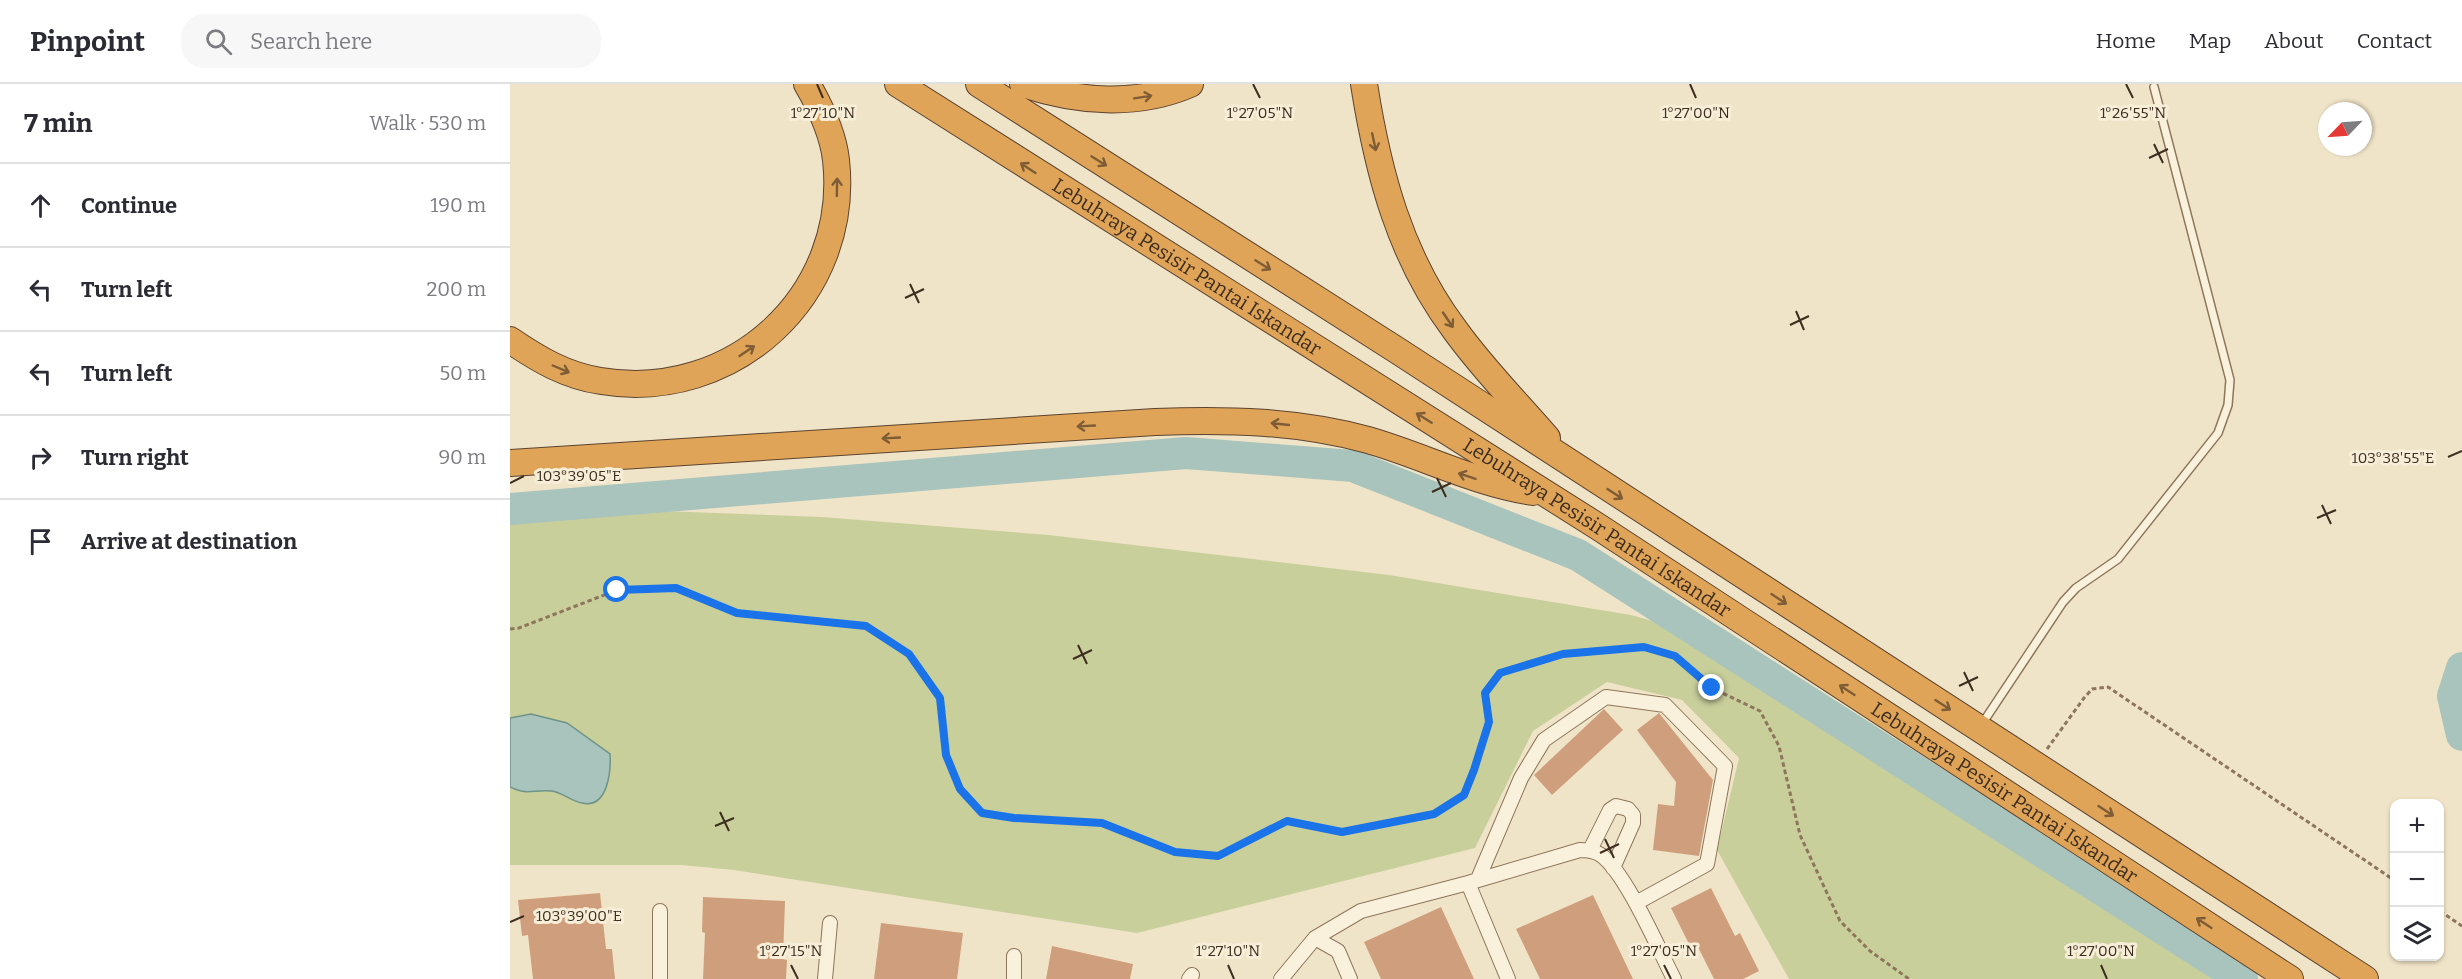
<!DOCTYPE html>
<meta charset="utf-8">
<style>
:root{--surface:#fff;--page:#f7f7f7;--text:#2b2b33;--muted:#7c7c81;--line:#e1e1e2}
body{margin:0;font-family:Bitter,serif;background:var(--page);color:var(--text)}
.controls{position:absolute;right:18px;bottom:18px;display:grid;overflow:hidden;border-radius:12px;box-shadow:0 2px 4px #0004}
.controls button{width:54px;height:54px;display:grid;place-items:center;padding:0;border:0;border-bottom:2px solid var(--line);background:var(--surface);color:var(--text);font:30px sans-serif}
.compass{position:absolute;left:1808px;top:18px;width:54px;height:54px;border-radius:50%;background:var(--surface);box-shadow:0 2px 4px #0004;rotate:245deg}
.stop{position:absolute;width:18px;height:18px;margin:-14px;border:4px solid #1a73e8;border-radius:50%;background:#fff}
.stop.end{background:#1a73e8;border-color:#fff;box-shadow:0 2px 6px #0008}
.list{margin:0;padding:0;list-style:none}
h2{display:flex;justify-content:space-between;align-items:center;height:78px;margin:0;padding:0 24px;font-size:26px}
h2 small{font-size:20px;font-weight:400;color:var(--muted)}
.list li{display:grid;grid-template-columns:39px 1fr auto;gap:18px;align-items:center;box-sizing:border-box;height:84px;padding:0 24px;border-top:2px solid var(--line)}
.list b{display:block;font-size:22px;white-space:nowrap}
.list em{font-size:20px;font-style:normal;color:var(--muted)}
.icon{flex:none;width:33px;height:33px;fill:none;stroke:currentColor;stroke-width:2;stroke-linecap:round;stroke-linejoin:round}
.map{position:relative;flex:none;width:1952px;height:895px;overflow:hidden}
header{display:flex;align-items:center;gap:36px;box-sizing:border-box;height:84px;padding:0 30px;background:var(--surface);border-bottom:2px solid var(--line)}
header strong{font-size:28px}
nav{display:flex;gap:33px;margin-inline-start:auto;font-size:21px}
.search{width:420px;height:54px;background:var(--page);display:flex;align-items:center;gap:15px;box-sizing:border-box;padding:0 21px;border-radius:24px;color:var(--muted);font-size:22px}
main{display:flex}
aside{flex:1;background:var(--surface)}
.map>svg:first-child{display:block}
.green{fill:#c9cf9b}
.water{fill:#a9c4bc;stroke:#6f938a;stroke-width:1.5}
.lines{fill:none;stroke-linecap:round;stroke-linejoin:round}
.river{stroke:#a9c4bc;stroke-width:32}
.building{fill:#cf9f7d}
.lane-casing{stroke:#8d765c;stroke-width:10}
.street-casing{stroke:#8d765c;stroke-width:16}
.highway-casing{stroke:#5b4430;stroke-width:28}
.path{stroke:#8d765c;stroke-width:3;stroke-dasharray:4.5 3;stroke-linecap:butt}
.lane{stroke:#faf1dc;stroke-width:7}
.street{stroke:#faf1dc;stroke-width:14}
.highway{stroke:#e0a458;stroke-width:26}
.oneway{stroke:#7e5d36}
.route{stroke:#1a73e8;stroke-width:8}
.ticks{fill:none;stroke:#3d2e20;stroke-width:2}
.labels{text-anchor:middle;stroke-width:6;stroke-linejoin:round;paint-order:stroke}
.street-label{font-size:20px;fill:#3d2e20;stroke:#f7eed8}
.ticks-label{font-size:15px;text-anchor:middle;fill:#3d2e20;stroke:#f7eed8;stroke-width:6;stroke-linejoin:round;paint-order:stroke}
</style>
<header>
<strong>Pinpoint</strong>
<div class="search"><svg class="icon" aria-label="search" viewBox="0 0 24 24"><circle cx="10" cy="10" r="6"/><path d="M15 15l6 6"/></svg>Search here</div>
<nav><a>Home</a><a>Map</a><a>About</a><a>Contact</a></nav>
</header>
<main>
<aside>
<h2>7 min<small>Walk · 530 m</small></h2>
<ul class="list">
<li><svg class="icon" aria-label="ahead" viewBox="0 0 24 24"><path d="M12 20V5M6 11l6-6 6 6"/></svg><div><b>Continue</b></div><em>190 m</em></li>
<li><svg class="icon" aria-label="left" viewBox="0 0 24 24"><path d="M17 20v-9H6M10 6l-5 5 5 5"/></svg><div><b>Turn left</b></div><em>200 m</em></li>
<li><svg class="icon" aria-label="left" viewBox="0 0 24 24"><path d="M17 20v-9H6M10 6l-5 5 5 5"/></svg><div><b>Turn left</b></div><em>50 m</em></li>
<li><svg class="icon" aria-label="right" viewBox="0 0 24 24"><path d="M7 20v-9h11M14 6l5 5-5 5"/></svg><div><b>Turn right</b></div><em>90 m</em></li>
<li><svg class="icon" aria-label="arrive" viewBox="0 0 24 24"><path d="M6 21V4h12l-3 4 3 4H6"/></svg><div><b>Arrive at destination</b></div></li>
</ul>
</aside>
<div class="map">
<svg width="1952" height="895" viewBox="0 0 1952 895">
<rect width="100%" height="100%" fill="#f0e4c8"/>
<path class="green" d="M45,423L312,433L539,451L879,491L1121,531L1167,544L1248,590L1713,895H1279L1207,766L1229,674L1172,616L1097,598L1023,647L965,764L627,849L224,786L171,781H0V427Z"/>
<path class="water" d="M21,630L57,639L100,670C101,687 98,725 72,719C61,717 52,708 41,707C23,705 19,712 0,703V634Z"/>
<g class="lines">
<path class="river" d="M0,425L676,369L843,382L1068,471L1732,895
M1952,584L1943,612L1952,651"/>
</g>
<path class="building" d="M1094,625L1113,646L1042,711L1024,691Z
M1149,629L1203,696L1189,772L1143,766L1148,720L1164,722L1166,698L1127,646Z
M1201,804L1225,852L1230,849L1249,887L1233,895H1204L1186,859L1180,862L1161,824Z
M90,809L96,865H102L105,895H23L18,851L12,852L8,816Z
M1083,811L1123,895H1030L1006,845Z
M193,813L275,817L273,875L277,876L276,895H193L195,849L192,848Z
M931,823L964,895H871L854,858Z
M371,839L453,849L447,895H364Z
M542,862L623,880L620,895H536Z"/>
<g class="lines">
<defs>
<path id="lane" d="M1472,640L1553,518L1566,504L1608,475L1708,349L1718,321L1720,296L1644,3"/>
<path id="street" d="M1080,766L1100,726L1106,722L1118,725L1123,731V739L1103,784
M968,795L1011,694L1034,656L1096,613L1155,621L1215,682L1197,780L1126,819
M958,799L998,895
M805,854L828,867L840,895
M150,895V827
M315,895L320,839
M504,895V872
M679,895L682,891
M771,895L805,854L851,827L958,799L1070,766C1077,766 1085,767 1091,771C1116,789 1149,866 1164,895"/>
<g id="highway">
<path id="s1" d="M388,0L1087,442L1780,895"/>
<path d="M469,0L885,265L1855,895"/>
<path d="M513,0C567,18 627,23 680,0"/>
<path d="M854,0C868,89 890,173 945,246C973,285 1006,318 1037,354"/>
<path d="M0,256C28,275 56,292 91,297C223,319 341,211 326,76C323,49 311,24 297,0"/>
<path d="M0,379L645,338C718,335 788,337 858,356C914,372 964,399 1023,408"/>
</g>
</defs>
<use href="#lane" class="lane-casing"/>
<use href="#street" class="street-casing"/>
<use href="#highway" class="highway-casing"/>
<path class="path" d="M0,545L9,544L107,506L166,504L227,529L355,542L399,570L430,614L436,671L450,705L472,729L504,734L592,739L665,768L708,772L777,737L833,748L924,730L954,711L979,638L975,609L990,589L1053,570L1134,563L1165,572L1202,604L1250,627L1269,662L1290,751L1330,837L1360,867L1399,895
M1537,665L1574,614L1582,605L1598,603L1884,796
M1930,827L1952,842"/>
<use href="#lane" class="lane"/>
<use href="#street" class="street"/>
<use href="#highway" class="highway"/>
</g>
<defs><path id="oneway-shaft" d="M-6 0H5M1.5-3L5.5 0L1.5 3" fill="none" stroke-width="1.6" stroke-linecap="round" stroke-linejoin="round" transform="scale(1.5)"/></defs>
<g class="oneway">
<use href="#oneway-shaft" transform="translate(633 13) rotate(-9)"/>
<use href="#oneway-shaft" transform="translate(864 58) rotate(78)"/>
<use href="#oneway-shaft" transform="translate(589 77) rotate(32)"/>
<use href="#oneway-shaft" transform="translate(518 84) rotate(-147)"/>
<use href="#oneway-shaft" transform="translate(327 103) rotate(-89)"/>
<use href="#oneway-shaft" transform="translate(753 181) rotate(32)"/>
<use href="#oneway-shaft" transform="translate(938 236) rotate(56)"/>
<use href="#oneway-shaft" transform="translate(237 267) rotate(-34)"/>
<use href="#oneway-shaft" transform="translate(51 285) rotate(23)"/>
<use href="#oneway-shaft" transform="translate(914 334) rotate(-148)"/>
<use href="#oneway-shaft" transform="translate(770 340) rotate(-174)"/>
<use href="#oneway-shaft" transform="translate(576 342) rotate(177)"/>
<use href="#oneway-shaft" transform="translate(381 354) rotate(177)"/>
<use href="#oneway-shaft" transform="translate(957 392) rotate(-162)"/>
<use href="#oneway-shaft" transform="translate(1105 410) rotate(33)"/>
<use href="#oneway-shaft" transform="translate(1269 515) rotate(33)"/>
<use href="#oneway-shaft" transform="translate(1337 606) rotate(-147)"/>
<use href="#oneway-shaft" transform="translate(1433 621) rotate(33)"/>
<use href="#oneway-shaft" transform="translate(1596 727) rotate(33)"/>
<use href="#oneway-shaft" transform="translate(1694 839) rotate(-147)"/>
</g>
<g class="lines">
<path class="route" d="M107,506L166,504L227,529L356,542L399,570L430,614L436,671L450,705L472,729L504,734L592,739L665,768L708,772L777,737L832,748L924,730L954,711L964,686L979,638L975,609L990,589L1053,570L1134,563L1165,572L1202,604"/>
</g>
<path class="ticks" d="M307,0L313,14M743,0L750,14M1180,0L1186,14M1616,0L1623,14M1644,60L1653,79M1639,74L1658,65M400,200L409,219M395,214L414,205M1286,227L1294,246M1280,241L1299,232M1938,373L1952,367M927,394L936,413M0,399L14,392M922,408L941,399M1812,421L1821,440M1807,434L1826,426M568,561L577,580M563,575L582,566M1454,588L1463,607M1449,602L1468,593M210,728L219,747M205,742L224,734M1095,755L1104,774M1090,769L1109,760M0,838L14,832M281,881L288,895M718,881L724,895M1154,881L1161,895M1591,881L1597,895"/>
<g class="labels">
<g class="street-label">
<text dy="7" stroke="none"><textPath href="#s1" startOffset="342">Lebuhraya Pesisir Pantai Iskandar</textPath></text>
<text dy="7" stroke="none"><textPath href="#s1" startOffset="828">Lebuhraya Pesisir Pantai Iskandar</textPath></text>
<text dy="7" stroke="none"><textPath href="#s1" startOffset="1314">Lebuhraya Pesisir Pantai Iskandar</textPath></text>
</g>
</g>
<g class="ticks-label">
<text x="313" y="34">1°27'10"N</text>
<text x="750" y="34">1°27'05"N</text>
<text x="1186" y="34">1°27'00"N</text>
<text x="1623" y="34">1°26'55"N</text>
<text x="1883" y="379">103°38'55"E</text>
<text x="69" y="397">103°39'05"E</text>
<text x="69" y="837">103°39'00"E</text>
<text x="281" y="872">1°27'15"N</text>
<text x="718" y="872">1°27'10"N</text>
<text x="1154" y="872">1°27'05"N</text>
<text x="1591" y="872">1°27'00"N</text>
</g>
</svg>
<div class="controls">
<button>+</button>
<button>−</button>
<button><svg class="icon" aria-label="layers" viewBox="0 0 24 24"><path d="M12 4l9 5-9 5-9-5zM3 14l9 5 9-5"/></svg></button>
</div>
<svg class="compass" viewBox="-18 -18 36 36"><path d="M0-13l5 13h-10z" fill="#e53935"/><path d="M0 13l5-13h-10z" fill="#7c7c81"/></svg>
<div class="stop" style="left:107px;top:506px"></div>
<div class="stop end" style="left:1202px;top:604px"></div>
</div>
</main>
